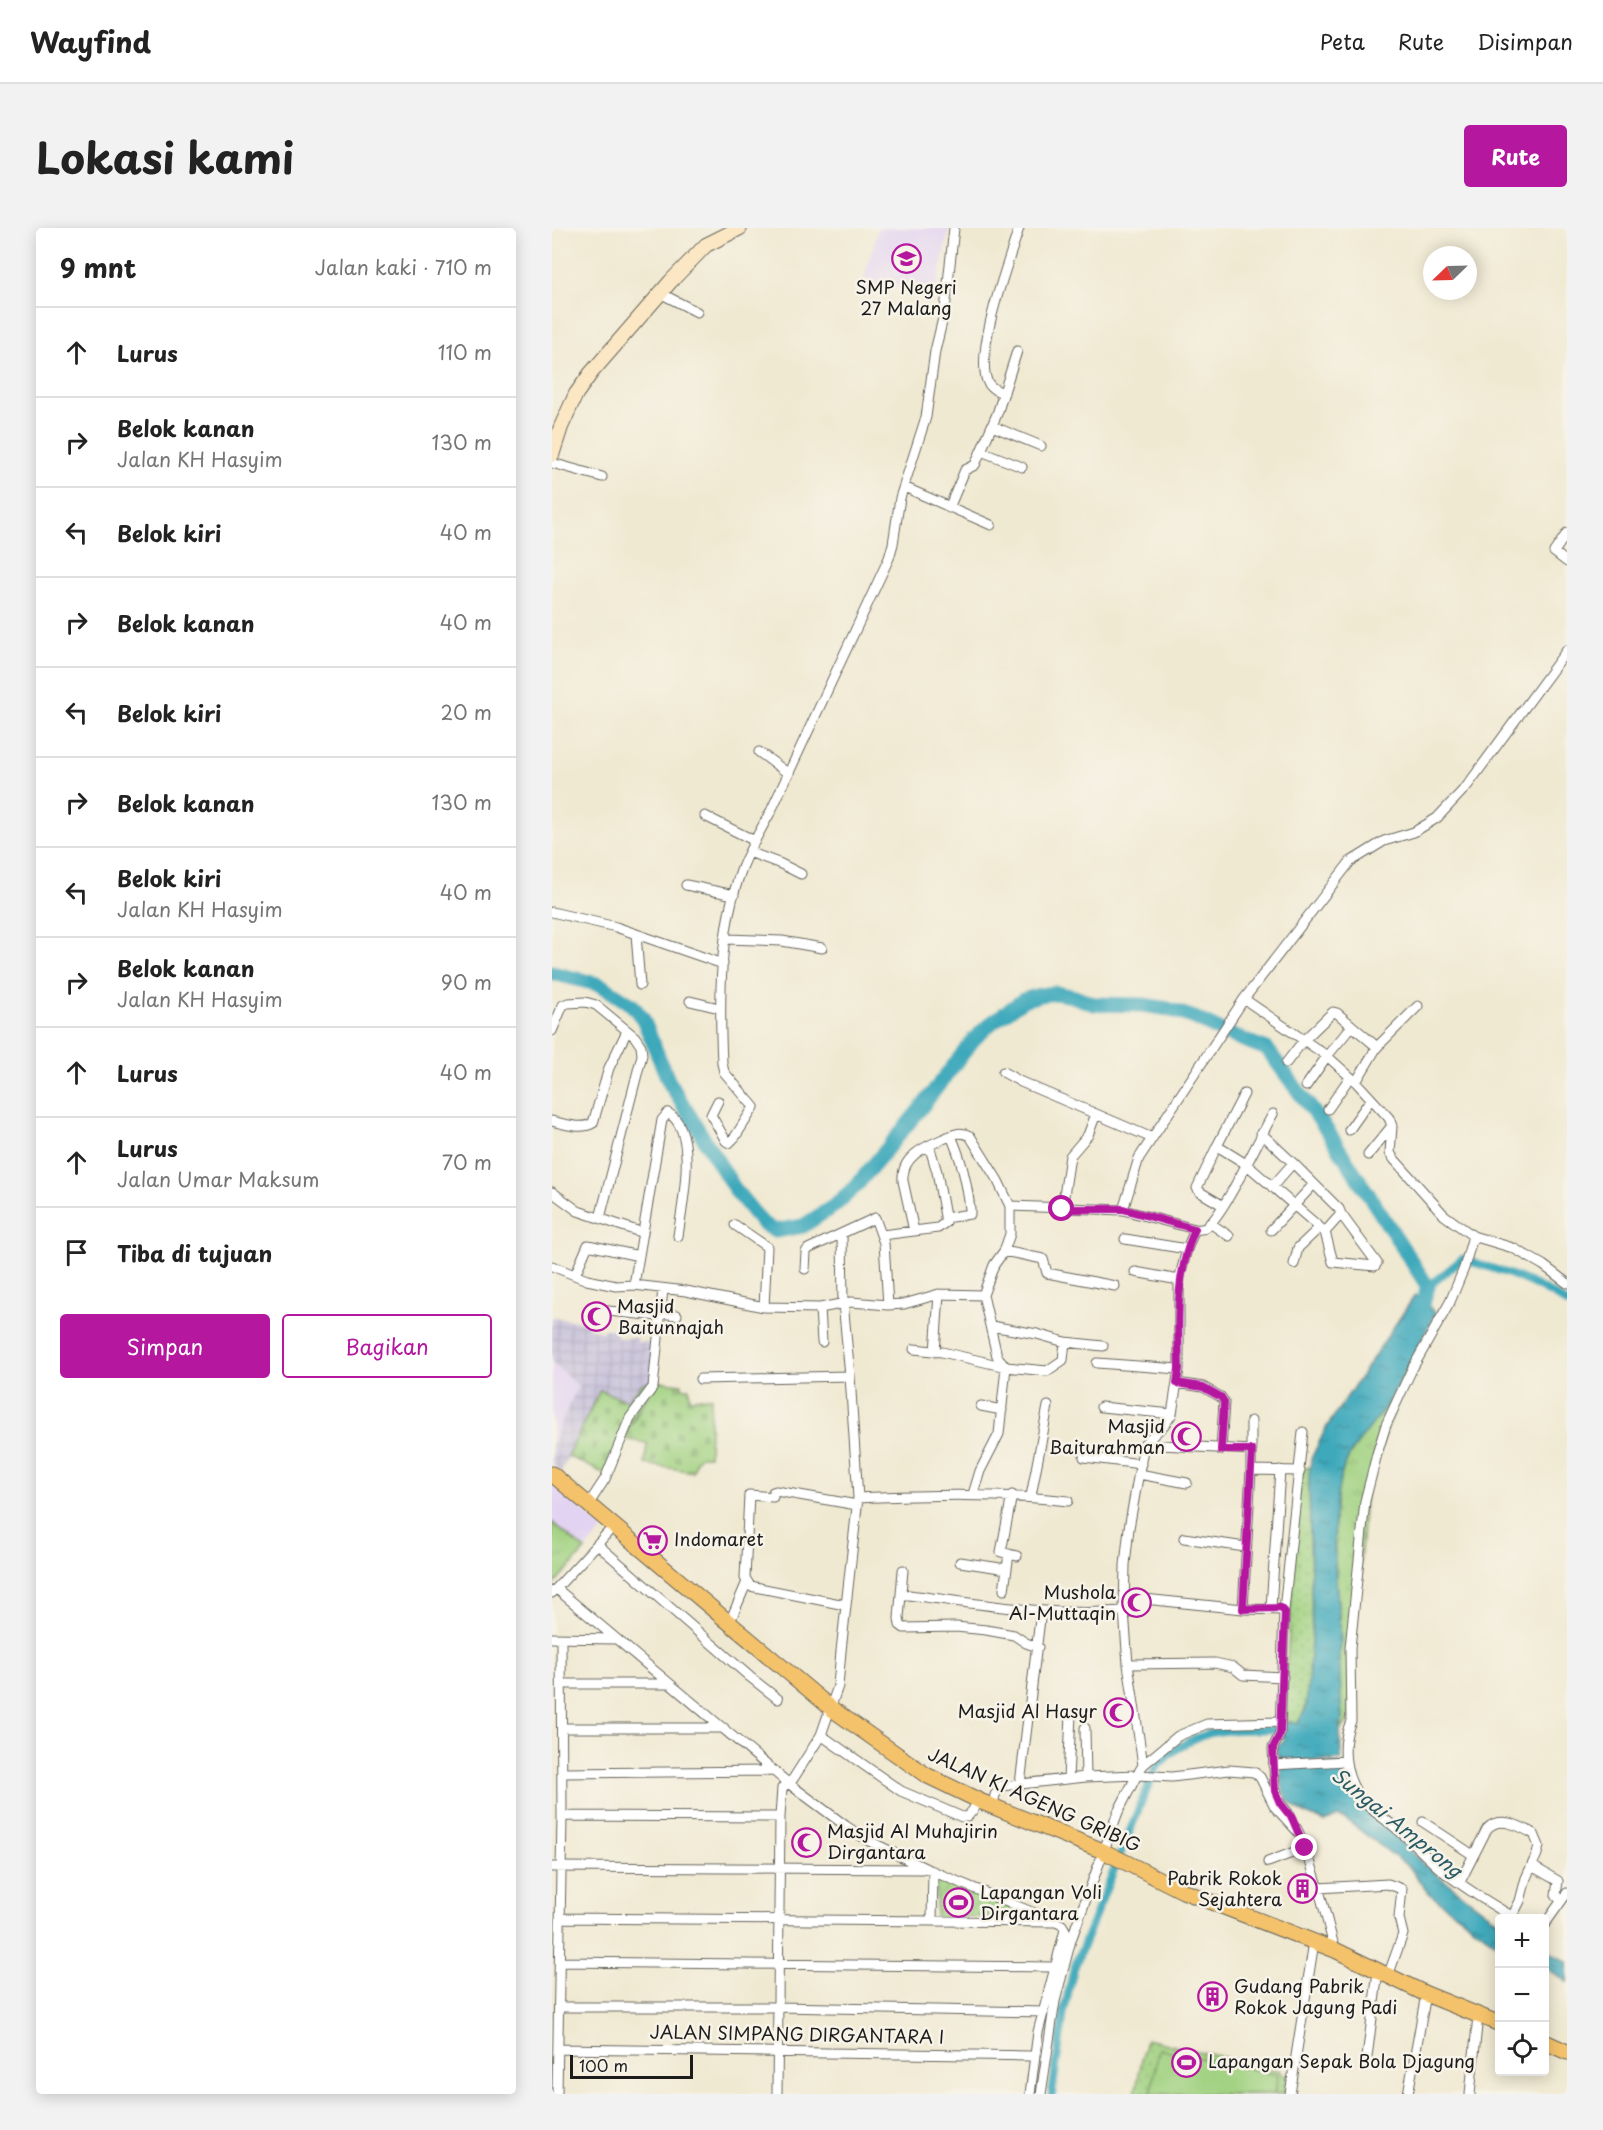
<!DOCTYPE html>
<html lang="id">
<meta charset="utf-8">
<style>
:root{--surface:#fff;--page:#f2f2f2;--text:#222;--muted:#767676;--line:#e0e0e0;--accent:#b5179e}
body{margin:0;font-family:"Playpen Sans",sans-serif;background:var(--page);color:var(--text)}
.controls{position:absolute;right:18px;bottom:18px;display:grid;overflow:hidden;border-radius:6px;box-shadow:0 3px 15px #0003}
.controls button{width:54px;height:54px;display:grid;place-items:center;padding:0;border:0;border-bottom:2px solid var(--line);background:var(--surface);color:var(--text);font:30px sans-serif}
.compass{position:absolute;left:871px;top:18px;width:54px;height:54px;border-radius:50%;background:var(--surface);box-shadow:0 3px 15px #0003;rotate:247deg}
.scale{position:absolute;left:18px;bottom:15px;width:123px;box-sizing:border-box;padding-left:6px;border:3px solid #1c1c1c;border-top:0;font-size:16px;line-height:21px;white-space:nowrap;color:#1c1c1c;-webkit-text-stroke:4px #f7f3e8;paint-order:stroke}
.stop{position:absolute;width:18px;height:18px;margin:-14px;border:4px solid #b5179e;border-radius:50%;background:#fff}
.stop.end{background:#b5179e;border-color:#fff;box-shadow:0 2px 6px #0008}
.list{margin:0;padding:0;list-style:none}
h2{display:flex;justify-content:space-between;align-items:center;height:78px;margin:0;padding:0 24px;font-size:26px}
h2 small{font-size:20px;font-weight:400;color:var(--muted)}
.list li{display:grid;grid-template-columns:39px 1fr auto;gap:18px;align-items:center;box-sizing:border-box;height:90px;padding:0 24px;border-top:2px solid var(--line)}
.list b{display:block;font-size:22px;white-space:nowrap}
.list p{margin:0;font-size:20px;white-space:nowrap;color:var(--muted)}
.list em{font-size:20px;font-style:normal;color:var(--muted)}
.actions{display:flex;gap:12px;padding:18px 24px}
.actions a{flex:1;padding:14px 0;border:2px solid var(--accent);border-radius:6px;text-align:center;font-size:21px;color:var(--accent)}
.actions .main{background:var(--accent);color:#fff}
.icon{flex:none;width:33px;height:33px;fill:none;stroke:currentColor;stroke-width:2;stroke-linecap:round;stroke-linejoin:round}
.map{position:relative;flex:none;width:1015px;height:1866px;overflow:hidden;border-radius:6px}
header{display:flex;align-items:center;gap:36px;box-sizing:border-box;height:84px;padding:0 30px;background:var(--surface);border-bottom:2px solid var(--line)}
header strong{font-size:28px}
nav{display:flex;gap:33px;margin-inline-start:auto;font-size:21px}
.intro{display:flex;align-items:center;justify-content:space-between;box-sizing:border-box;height:144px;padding:0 36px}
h1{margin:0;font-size:42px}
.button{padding:15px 27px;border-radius:6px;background:var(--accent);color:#fff;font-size:21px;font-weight:700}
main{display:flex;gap:36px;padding:0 36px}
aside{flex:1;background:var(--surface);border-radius:6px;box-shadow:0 3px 15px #0003}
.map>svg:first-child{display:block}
.built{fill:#e3d3f2}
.industrial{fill:url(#industrial-grid)}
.grass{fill:url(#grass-tufts);stroke:#5e764e;stroke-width:1.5}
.cemetery{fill:url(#cemetery-stones);stroke:#5e764e;stroke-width:1.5}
.park{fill:url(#park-dots);stroke:#5e764e;stroke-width:1.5}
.garden{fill:url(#garden-furrows);stroke:#5e764e;stroke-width:1.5}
.pitch{fill:#a0d180;stroke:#5e764e;stroke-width:1.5}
.water{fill:url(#water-ripples);stroke:#2c626c;stroke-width:1.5}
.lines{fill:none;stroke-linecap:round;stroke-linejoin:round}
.canal{stroke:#3ca9bb;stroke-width:8}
.river{stroke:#3ca9bb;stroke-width:15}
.street-tunnel{stroke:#c6c0ae;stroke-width:9;stroke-dasharray:9 4.5;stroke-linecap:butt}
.street-casing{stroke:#66645c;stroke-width:11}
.secondary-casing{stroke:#66645c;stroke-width:16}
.primary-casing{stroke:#66645c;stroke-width:17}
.street{stroke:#fff;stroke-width:9}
.secondary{stroke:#fbe7c3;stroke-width:14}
.primary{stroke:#f4c26a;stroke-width:15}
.route{stroke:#b5179e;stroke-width:8}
.labels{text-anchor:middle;stroke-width:5;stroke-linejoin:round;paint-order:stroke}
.poi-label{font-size:18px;fill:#1c1c1c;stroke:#f7f3e8;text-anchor:start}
.street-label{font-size:18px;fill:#1c1c1c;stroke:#f7f3e8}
.water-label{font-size:20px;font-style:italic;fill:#2a5b64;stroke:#f7f3e8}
</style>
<header>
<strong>Wayfind</strong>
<nav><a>Peta</a><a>Rute</a><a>Disimpan</a></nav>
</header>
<div class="intro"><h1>Lokasi kami</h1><a class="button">Rute</a></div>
<main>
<aside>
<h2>9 mnt<small>Jalan kaki · 710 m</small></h2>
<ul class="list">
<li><svg class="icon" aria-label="ahead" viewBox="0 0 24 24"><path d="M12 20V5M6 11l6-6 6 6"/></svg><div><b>Lurus</b></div><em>110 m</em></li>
<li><svg class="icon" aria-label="right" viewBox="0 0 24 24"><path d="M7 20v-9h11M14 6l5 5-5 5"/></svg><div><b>Belok kanan</b><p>Jalan KH Hasyim</p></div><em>130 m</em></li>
<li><svg class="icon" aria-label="left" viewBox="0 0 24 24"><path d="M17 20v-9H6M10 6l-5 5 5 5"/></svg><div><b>Belok kiri</b></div><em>40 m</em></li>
<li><svg class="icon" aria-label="right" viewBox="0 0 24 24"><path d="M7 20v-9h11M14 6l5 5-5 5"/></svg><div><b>Belok kanan</b></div><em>40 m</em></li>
<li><svg class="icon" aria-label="left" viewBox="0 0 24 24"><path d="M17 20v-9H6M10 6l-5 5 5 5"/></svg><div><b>Belok kiri</b></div><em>20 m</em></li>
<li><svg class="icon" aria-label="right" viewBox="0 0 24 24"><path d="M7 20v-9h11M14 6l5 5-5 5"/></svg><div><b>Belok kanan</b></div><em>130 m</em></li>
<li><svg class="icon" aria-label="left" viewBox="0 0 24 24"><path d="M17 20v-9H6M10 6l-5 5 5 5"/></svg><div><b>Belok kiri</b><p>Jalan KH Hasyim</p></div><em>40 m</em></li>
<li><svg class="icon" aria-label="right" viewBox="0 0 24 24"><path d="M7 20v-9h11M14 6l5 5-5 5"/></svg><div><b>Belok kanan</b><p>Jalan KH Hasyim</p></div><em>90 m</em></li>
<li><svg class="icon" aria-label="ahead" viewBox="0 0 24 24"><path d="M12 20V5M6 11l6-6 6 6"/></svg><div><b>Lurus</b></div><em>40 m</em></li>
<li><svg class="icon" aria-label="ahead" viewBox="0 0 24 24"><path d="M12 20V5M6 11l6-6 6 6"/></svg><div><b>Lurus</b><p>Jalan Umar Maksum</p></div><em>70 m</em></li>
<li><svg class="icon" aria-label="arrive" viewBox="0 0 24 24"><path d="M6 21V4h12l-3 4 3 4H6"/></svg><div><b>Tiba di tujuan</b></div></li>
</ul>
<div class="actions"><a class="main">Simpan</a><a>Bagikan</a></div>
</aside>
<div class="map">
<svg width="1015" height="1866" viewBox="0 0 1015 1866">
<defs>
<pattern id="industrial-grid" width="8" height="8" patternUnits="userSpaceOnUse" patternTransform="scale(1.5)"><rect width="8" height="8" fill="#c6c0da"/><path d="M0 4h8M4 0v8" fill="none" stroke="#aaa4ba"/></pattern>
<pattern id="grass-tufts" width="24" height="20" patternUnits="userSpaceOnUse" patternTransform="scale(1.5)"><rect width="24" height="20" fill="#a0d180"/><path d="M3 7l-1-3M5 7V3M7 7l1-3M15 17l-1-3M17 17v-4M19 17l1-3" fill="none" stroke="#89b36e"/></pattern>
<pattern id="cemetery-stones" width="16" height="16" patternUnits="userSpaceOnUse" patternTransform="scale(1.5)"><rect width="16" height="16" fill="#a0d180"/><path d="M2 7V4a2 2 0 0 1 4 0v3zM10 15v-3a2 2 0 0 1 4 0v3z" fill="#89b36e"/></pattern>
<pattern id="park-dots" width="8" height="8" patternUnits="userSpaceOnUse" patternTransform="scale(1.5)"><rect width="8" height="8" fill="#a0d180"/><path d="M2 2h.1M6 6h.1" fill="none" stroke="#89b36e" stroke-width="1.8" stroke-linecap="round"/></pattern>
<pattern id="garden-furrows" width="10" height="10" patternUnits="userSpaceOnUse" patternTransform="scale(1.5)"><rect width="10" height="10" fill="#a0d180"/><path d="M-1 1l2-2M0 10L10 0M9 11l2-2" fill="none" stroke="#89b36e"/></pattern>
<pattern id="water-ripples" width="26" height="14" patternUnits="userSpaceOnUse" patternTransform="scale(1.5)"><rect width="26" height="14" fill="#3ca9bb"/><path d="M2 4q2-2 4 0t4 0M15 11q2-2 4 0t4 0" fill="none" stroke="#328997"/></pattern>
</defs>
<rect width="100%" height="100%" fill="#f7f3e8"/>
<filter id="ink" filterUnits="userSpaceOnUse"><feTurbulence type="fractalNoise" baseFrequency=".0167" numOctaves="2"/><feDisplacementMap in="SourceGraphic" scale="12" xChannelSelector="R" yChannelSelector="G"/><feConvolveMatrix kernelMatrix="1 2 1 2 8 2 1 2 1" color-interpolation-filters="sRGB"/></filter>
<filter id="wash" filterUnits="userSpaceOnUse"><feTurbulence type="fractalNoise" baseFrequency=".008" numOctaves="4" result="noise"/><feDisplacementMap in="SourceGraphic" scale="24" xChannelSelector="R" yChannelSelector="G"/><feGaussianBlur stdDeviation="1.35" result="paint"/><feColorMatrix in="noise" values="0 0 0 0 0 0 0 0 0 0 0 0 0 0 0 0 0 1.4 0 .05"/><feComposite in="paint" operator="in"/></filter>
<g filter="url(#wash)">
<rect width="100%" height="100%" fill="#f0e9d2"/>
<path class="built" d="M326,0H397L383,69L312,51Z
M0,1134L26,1158L0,1215Z
M0,1255L51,1301L33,1322L0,1294Z"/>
<path class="industrial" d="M0,1089L36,1095V1100L51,1104V1101H65V1110H85V1114L103,1115L100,1153L90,1156L75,1173L48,1162L9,1244L0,1236V1215L26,1158L0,1134Z"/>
<path class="grass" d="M862,1126L864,1127L814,1255L797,1491L791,1500L788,1501L790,1493L787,1426L789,1418C787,1370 775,1289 790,1244C798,1219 819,1200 833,1179C844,1162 852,1144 862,1126Z
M0,1294L33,1322L0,1359Z"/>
<path class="cemetery" d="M100,1153L53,1246L16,1228L48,1162L75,1173L90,1156Z
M104,1153L130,1156V1160H137L138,1171L159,1169L157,1228H149L144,1232L141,1244L93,1236L95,1215L71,1211Z"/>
<path class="park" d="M748,1239L758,1240C753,1283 771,1473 746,1494H731Z
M594,1811L729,1843V1846L735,1848L731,1866H583Z"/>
<path class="garden" d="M387,1650L478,1687L481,1689H384V1651Z"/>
<path class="pitch" d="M399,1669L417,1673L416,1681L397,1678Z
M607,1821L726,1847L722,1866H599Z"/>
<path class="water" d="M863,1067L884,1085C868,1115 852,1147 834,1177C821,1200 797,1219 790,1245C775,1298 786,1364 789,1418L787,1426L790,1493L788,1496L789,1532L736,1534L725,1527V1519L733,1512L731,1508V1494H746L754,1481L760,1400L757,1249L759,1231L774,1200Z
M788,1536L789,1550L795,1563L847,1610L871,1636L947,1694V1717L876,1665L858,1640L793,1591L786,1589L773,1594C754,1586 733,1580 730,1557C729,1549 728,1545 731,1538Z
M993,1722L1015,1734V1754L993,1739Z"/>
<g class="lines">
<path class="canal" d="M876,1059L910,1031C947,1042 984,1053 1015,1076
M500,1866L512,1783L522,1740L603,1541C644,1495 677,1503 733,1501"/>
<path class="river" d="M0,745L49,757L80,777L91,791L117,854L184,963L211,996L223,1003L251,998L282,978L304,958L369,880L422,811L438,796L471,772L488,767L504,765L520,768L542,776L591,777L616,781L643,790L673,805L715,821L775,902L876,1059L865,1091"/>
</g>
</g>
<g filter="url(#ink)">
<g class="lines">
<path class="street-tunnel" d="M578,1369L592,1371"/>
<defs>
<path id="street" d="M108,65L145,84
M452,165C445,163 440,161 436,155C421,126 457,33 467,0
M440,198L489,218
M429,223L470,239
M0,235L50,249
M352,259L439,297
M397,280L413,242L423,237L445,186L465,123
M1015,305L1002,324L1015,334
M1015,422L915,558L885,590L862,604L832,613L798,634L692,771L775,828L804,854L837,890L840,898L838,925L842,931L892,987L921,1008L961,1020L991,1037L1015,1055
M207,524L237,546
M153,588L203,613
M197,624L229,636L249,646
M134,657L182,667
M0,684L64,699L171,736
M84,706L88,757
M174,711L230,713L270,720
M138,773L167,780
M0,803L11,777L16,775L33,774L44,777L83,809L89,818L90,827L48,990
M734,835L751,813L781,784L785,785L825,819
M451,844L469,854L544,886L536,907L518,928L510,981
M804,854L825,819L866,778
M754,858L775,828L800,798
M166,873L159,887L174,913L177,915L183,909L202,879L172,844L170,835C167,771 167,701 190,640C198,620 209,601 219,583L337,330L341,316L348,270L374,189L383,123L393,82L402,0
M776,881L798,849
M544,886L600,910
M0,893C12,896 30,902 41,895L57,840L75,803
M797,902L819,871
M709,905L741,935L720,959
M665,918L694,936L773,1004L781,1034L823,1038L825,1035L789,986
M816,927L839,899
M741,935L787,981L789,986L773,1004
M0,964L26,983L91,1005
M670,977L648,964L645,960L665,918L692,866
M458,978L571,982L643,1001C647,1001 649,1002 653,1000C670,991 708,908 721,886
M571,982L587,930L692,771
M393,990L418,986V981C415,955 410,932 399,908
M658,995L677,1008
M183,997L215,1019L212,1079
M719,1002L762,956
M362,1003L351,953C349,929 372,919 391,911C401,907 407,902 418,908L446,953L458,978V1006L452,1023L442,1037L431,1067
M330,1007L386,1000L394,994L385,944L377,917
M921,1008L912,1040L898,1074L860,1141L834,1197L825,1226L813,1273L798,1420L799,1493C789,1516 792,1547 807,1568C817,1582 833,1590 845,1601C860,1613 872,1627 886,1639C909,1658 937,1675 963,1690
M573,1011L635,1021
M452,1023L491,1031L495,1045L563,1058
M742,1036L746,1020L767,1000
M0,1038L35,1052L64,1058L82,1057L134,1063L212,1079L268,1080L299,1074L336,1077L352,1076L387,1066L431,1067L445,1128L454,1139L447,1206L428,1243L421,1266
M253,1041L254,1024L256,1021L323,990L332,1015L336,1077
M583,1044L627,1052
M23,1047L36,1017L87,1028
M82,1057L110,892L116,885C147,902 130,978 126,1008
M268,1080L270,1114
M46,1082L107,1088
M108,1085L125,1087
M439,1098L485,1106L513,1114L551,1118
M362,1121L390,1124L454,1139L495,1143L511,1132L513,1114
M383,1124L387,1066
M545,1135L627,1141
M148,1151L298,1148
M625,1155L651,1159L669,1169L672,1174L669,1222
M429,1178L450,1182
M549,1179L620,1186
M592,1216L700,1222
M532,1229L589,1236
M699,1242L748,1243
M587,1246L635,1255
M460,1267L449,1324L465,1328
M479,1268L496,1178
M306,1270C377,1267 446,1265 516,1273
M36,1277L53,1251L78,1190L101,1159L111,1061
M632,1310L693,1319
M46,1317L198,1449L226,1471
M408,1334L455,1341
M351,1342L347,1390L348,1397L352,1400L404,1399L434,1402L462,1407L474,1415L486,1419
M5,1361L236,1555L294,1598L315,1612L375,1641L499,1692
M452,1362L457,1326
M0,1365L61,1299
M349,1366C423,1375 497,1389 572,1383
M592,1371L691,1381L732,1382L728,1506L721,1520L723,1559L728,1575L737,1586
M293,1377L198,1358L193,1350L197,1267L221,1269V1264L224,1263L305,1277
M719,1380L728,1242
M691,1381L699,1242V1193
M732,1382L751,1204
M177,1396L194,1356
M0,1410L64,1411
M576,1436L663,1435L681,1439L691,1447L731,1449
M10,1456H117
M10,1500H172
M533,1500L534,1549
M269,1507L349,1563L410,1589H415L421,1582L426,1572
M591,1537L626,1508L655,1496L728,1494
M721,1537L794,1533
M10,1545L223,1543
M516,1551L519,1487
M468,1556L489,1383
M441,1578L443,1567L449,1558L534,1549L585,1547L591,1537L576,1436L572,1383L573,1337L577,1300L592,1216L612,1197L620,1186L627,1141V1052L635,1021L643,1001
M10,1588L228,1589
M871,1594L921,1627
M745,1601C763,1639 772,1682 783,1722
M716,1634L753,1620
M980,1638L1006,1653L1004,1667L1009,1673
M0,1639L370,1641
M908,1654L935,1601C947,1587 968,1598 982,1606L987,1618L985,1626L974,1650L968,1673L960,1689
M766,1660L836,1656L850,1661L847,1690L851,1706L836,1748
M8,1690L504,1694L510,1697L513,1702L486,1804L478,1866
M380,1693L381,1643
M993,1696L1015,1665
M8,1734L502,1739
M8,1779H226L492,1784
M7,1821L482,1828
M814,1837L826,1743
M5,1866L10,1588L9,1411
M225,1866L228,1589L230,1560L241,1551L269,1507L286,1458L289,1423L306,1270L298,1148L291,1074L290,1007
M489,1866L503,1773L519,1712L566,1584L585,1547L620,1549L677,1542L702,1544L708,1549L723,1579L747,1605
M738,1866L762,1714
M856,1866L874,1766
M918,1866L926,1788"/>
<path id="secondary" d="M0,227L9,199L24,166L39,145L119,53L154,17L188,0"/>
<path id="primary" d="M0,1246L280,1481L374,1547L430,1574L551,1623L631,1663L783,1722L874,1766L948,1796
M993,1814L1015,1824"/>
</defs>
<use href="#street" class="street-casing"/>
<use href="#secondary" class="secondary-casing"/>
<use href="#primary" class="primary-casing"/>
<use href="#street" class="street"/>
<use href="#secondary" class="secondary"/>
<use href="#primary" class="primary"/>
</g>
</g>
<g class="lines" filter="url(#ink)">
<path class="route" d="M510,981H571L643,1001C623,1048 626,1091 627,1141L625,1155L651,1159L669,1169L672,1174L669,1222H700L691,1381L729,1380L733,1384L728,1506L721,1520L723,1563L728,1575L740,1590L753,1620"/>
</g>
<defs>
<symbol id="school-ring" viewBox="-11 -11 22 22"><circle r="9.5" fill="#f7f3e8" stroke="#b5179e" stroke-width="1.5"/><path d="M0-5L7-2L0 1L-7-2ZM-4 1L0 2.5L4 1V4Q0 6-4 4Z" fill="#b5179e"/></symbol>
<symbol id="mosque-ring" viewBox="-11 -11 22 22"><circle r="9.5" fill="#f7f3e8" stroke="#b5179e" stroke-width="1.5"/><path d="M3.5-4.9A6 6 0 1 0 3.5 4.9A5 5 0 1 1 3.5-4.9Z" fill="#b5179e"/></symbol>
<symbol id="supermarket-ring" viewBox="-11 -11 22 22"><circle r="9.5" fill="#f7f3e8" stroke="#b5179e" stroke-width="1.5"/><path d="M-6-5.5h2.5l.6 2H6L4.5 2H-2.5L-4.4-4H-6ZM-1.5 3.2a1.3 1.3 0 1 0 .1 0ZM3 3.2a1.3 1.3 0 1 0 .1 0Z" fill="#b5179e"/></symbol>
<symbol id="building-ring" viewBox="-11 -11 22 22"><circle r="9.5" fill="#f7f3e8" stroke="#b5179e" stroke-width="1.5"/><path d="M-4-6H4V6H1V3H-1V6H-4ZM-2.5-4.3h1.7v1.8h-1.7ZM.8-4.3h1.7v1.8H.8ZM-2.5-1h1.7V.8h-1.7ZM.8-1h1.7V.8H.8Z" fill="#b5179e"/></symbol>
<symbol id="stadium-ring" viewBox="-11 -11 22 22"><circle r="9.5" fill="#f7f3e8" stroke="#b5179e" stroke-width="1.5"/><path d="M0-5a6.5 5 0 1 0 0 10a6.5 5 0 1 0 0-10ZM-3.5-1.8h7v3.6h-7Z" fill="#b5179e"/></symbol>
</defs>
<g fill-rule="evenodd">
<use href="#school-ring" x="338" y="14" width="33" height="33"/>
<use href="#mosque-ring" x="28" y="1072" width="33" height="33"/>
<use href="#mosque-ring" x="618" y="1192" width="33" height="33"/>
<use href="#supermarket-ring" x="84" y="1296" width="33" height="33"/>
<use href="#mosque-ring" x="568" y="1358" width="33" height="33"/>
<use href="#mosque-ring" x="550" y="1468" width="33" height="33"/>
<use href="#mosque-ring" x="238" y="1598" width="33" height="33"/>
<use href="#building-ring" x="734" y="1644" width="33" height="33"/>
<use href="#stadium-ring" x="390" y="1658" width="33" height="33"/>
<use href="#building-ring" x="644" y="1752" width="33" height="33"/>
<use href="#stadium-ring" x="618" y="1818" width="33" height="33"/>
</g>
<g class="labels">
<g class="poi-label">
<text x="354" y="66" text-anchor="middle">SMP Negeri<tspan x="354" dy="21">27 Malang</tspan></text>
<text x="65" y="1085">Masjid<tspan x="65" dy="21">Baitunnajah</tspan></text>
<text x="613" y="1205" text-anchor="end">Masjid<tspan x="613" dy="21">Baiturahman</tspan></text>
<text x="122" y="1318">Indomaret</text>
<text x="564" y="1371" text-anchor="end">Mushola<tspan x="564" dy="21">Al-Muttaqin</tspan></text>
<text x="545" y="1490" text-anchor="end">Masjid Al Hasyr</text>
<text x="275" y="1610">Masjid Al Muhajirin<tspan x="275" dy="21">Dirgantara</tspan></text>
<text x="730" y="1657" text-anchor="end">Pabrik Rokok<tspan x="730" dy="21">Sejahtera</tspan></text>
<text x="428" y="1671">Lapangan Voli<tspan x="428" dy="21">Dirgantara</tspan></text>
<text x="682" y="1765">Gudang Pabrik<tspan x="682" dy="21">Rokok Jagung Padi</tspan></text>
<text x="656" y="1840">Lapangan Sepak Bola Djagung</text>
</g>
<g class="street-label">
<text transform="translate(482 1572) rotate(24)" y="6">JALAN KI AGENG GRIBIG</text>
<text transform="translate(245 1807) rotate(1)" y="6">JALAN SIMPANG DIRGANTARA I</text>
</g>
<g class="water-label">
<text transform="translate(845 1595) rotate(39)" y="7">Sungai Amprong</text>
</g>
</g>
</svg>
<div class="controls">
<button>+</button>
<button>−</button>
<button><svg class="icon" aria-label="locate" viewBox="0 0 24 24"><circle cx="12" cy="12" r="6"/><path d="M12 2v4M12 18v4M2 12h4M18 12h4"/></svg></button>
</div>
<svg class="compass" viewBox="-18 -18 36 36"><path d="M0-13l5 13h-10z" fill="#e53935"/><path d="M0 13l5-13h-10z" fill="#767676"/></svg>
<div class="scale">100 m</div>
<div class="stop" style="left:510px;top:981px"></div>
<div class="stop end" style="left:753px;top:1620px"></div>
</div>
</main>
